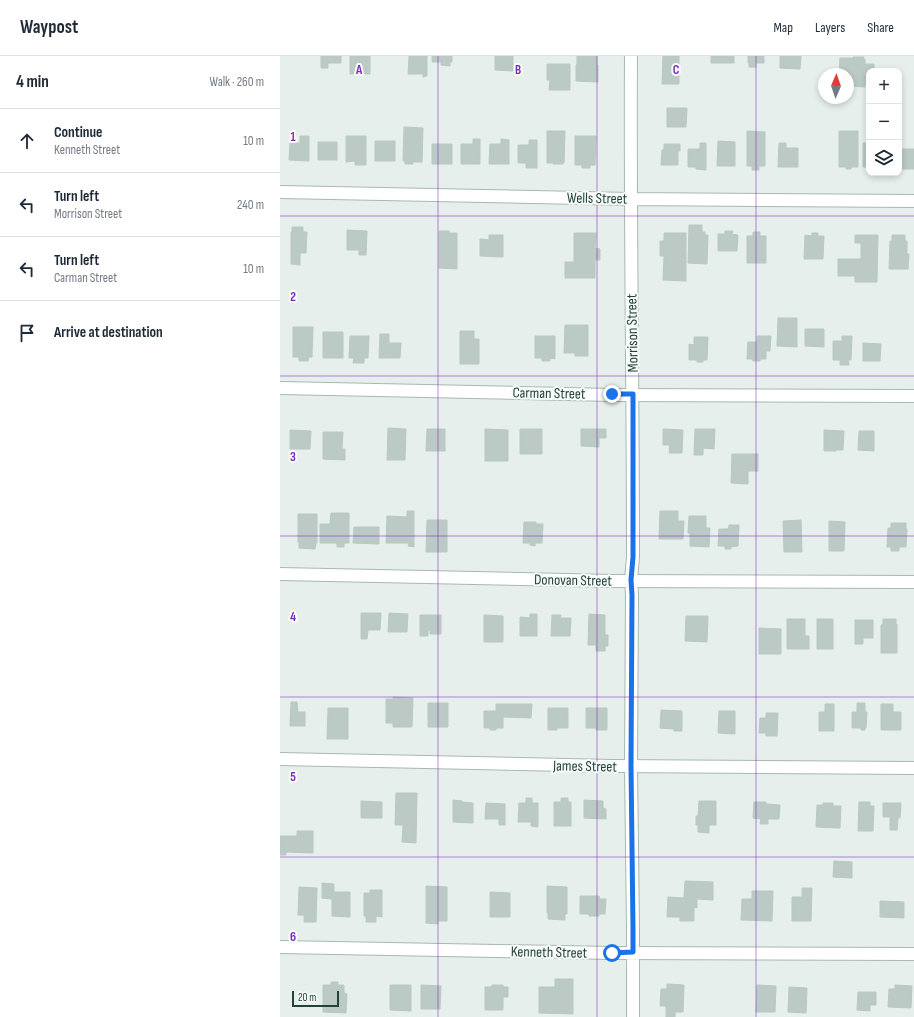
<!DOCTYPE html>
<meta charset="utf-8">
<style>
:root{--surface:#fff;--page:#f6f6f7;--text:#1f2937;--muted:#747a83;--line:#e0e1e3}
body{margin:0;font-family:"Sofia Sans Condensed",sans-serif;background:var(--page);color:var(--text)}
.controls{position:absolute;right:12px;top:12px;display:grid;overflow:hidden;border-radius:8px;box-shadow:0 2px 6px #0003}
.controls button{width:36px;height:36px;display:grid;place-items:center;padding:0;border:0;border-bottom:1px solid var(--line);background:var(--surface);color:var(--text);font:20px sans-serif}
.compass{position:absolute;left:538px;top:12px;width:36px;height:36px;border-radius:50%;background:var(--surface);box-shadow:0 2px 6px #0003;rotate:2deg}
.scale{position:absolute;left:12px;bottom:10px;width:47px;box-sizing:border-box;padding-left:4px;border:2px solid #24423a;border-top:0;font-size:11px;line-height:14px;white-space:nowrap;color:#24423a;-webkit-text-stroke:3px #f7fbf9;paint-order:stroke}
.stop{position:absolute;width:12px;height:12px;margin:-9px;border:3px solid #1a73e8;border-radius:50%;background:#fff}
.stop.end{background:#1a73e8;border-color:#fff;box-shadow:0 1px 4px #0008}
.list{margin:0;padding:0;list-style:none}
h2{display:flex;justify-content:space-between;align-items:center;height:52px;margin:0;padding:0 16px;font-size:17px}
h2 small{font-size:13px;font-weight:400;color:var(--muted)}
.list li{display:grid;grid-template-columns:26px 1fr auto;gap:12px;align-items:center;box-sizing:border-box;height:64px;padding:0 16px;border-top:1px solid var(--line)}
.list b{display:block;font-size:15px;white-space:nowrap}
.list p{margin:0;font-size:13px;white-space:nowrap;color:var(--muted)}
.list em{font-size:13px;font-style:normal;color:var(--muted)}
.icon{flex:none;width:22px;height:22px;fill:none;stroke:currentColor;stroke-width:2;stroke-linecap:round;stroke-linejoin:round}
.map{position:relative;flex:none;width:634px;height:961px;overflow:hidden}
header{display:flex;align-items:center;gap:24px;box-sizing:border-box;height:56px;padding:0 20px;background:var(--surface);border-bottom:1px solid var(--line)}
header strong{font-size:19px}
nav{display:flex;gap:22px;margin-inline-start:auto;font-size:14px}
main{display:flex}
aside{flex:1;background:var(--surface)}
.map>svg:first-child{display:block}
.building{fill:#bbcac4;stroke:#b8c9c2}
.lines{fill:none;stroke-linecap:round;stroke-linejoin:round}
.street-casing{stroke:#a8b8b2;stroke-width:14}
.street{stroke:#fff;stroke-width:12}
.route{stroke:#1a73e8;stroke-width:5}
.grid{fill:none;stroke:#7b2cbf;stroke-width:1;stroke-opacity:0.55}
.labels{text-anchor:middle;stroke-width:4;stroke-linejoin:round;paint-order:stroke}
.street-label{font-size:15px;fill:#24423a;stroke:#f7fbf9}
.grid-label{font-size:13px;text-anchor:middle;font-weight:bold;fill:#7b2cbf;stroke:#f7fbf9;stroke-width:4;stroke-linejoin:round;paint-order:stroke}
</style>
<header>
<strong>Waypost</strong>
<nav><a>Map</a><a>Layers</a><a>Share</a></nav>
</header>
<main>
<aside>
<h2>4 min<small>Walk · 260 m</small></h2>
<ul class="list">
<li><svg class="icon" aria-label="ahead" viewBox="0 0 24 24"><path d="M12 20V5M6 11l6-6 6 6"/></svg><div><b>Continue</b><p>Kenneth Street</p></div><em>10 m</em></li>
<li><svg class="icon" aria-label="left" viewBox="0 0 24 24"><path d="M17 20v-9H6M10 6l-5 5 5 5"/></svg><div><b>Turn left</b><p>Morrison Street</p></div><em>240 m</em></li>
<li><svg class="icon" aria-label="left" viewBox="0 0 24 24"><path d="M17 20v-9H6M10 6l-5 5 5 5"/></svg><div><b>Turn left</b><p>Carman Street</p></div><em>10 m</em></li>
<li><svg class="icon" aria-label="arrive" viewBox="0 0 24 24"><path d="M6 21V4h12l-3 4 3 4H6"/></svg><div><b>Arrive at destination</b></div></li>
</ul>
</aside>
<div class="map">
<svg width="634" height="961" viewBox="0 0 634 961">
<rect width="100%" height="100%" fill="#e6efeb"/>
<path class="building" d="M41,0H61V7H48V12H41Z
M70,0H90V18H70Z
M129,0H147V20L143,21V18H128Z
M152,0H172V6H170V10L161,9V6H152Z
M215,0H233V15L215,14Z
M297,0H317V9H318V26L296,25V9H297Z
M383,0H399V28H382Z
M431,0H454V7H431Z
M468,0H484V7H476V11H469V7H468Z
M500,0H521L520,13L500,12Z
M573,1H584L583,3H585V8H594V15H589V27H585V31L573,30V25H568V18H559L560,2H573Z
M267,8H290V34H269L270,24H267Z
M387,52H407L406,71H387Z
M124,71L143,72L142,106H133V108H125V105H123Z
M267,75H285L284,107H283V108H273V107H267Z
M467,75L485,76V110H479V114H472V110H467Z
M559,75H578V111H571V113H566V111H559Z
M20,80H29V105L9,104L10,87H20Z
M66,80H86V109H75V105L66,106Z
M295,80H316L315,109H310V112H302V109H295Z
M193,83H200V108H181V88H193Z
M221,83L229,84V108H209L210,88H221Z
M249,84H257V112H246V107H238V89H249Z
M95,85H115V105H95Z
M438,85L455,86V110H437Z
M38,86H57V104H38Z
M420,87H426V114L416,113V111H408V93H420Z
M499,87H506V92H518V111H498Z
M583,87H589V111H583Z
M152,88H172V108H152Z
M384,88H400V95H398V109H381L382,94H384Z
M619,93H634V113H619Z
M409,169H422V176H425V179H428L427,208L408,207Z
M12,171H23V176H27L26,197H20V209L11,208V176H12Z
M67,174L87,175L86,199H79V194H67Z
M159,175H169V177H177V213L159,212Z
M445,175H453L452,178L458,179L457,195H438V178H445Z
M473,176H480V180H486V207H467V180H473Z
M294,177H316L315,192L320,193V204H315V222H285V206H294Z
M384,177H406V225L383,224L384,200H380V185H384Z
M532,177H538V180H544L543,203H524L525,179L532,180Z
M209,179H223V201L200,200V183L209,184Z
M575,179H598L597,226H575V220H558V203H581V187H575Z
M612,179H625V185H627V198H629L628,213H609L610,185H612Z
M498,262H517V291L497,290Z
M285,269H308V300H295V297H284Z
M13,271H33L32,301H29L28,305H19V301H13Z
M525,273H544V291L525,290Z
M180,275H194V283H199V308H180Z
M43,276H63V302H43Z
M100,278H109V287H121L120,302H99Z
M70,280H89L88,302H84V307H73L74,302H69Z
M255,280H275V303L270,302V305H262V302H255Z
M477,280H491L490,295H486V303H480V305H473L472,303H467L468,286H477Z
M562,280H572L571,304H568L569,309H560V304H553V285H562Z
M414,281H428L427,304H423V306H417V304H409V288L414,289Z
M583,287L601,288L600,305H583Z
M108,372L126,373L125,404H107Z
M147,373H165V395H146Z
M205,373L228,374V405H205Z
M240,373H262V398H240Z
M301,373H326V382H319V391L301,390Z
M383,373L403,374L402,397H389L390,389H383Z
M415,373H435L434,393L423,392V399H414Z
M10,374L31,375L30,393H10Z
M544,374L564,375L563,394H556V395H544Z
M579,375H594V395L578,394Z
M43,376H63L62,393H65V404L43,403Z
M452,398H478V415H468V428L451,427Z
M127,455H134V491L128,490L129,487H106L107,460L127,461Z
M380,455H398V465H404L403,483H379Z
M51,457H69V487H64V491H57V487H40V468H50Z
M18,458H37V487H36L35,493L19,492V486H18Z
M409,460H426V472H430L429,491L410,490V477H408Z
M147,464H167V496H146Z
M521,464L522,496H504L503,465Z
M549,465L565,466L564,495H549Z
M244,466H256V468H263L262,487H255V490L250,489V487H243Z
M611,467H626V473H627L626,491H619V495H611V491H607L608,472H611Z
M449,469H459L458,490L451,491V493H445V490H438L439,473H448Z
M74,471H99V488L73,487Z
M81,557H101L100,574H88L87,583H81Z
M109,557L128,558L127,576H108Z
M250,558H257V580H240V561L250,562Z
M309,558L325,559V579H328V590H325V595H316V589H308Z
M140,559H161V578H150V574H148V580H140Z
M204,559L223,560V586H204Z
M272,559H281L280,562H291L290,580H271Z
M406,560H428L427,586L405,585Z
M507,563H525V580H529V593H507Z
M537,563H553V593H537Z
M603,563H616V569L617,568V597H601V569L603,568Z
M575,564H593V582H583V588H575Z
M479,572L501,573V598H479Z
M113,641L133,642L132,671H113V667H106V643H113Z
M11,646H17L18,656H25V670H10Z
M148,647H168V671H148Z
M577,647H585V656H587L586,672H585V674H581V672H572V656H577Z
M216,648H252L251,662L223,661V672H216V674H210V672H204V655H216Z
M545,648H554V675H539V656H545Z
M601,648H613V656H621V674H601Z
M48,652H68V683H47Z
M268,652H288V672H277V674H268Z
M306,652H327V674H316V672H306Z
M381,654L402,655V675H394V673L380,672Z
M439,655H455V678L438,677Z
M486,657H498L497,680H486V677H479L480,662H486Z
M116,737H137L136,787L122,786L123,769H115Z
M246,742H252V747H258V771L251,770V766H238L239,747H246Z
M281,742H288V746H291V770H274V746H281Z
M173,744L182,745V746L193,747V767L173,766Z
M304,744L323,745V752L326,753V763L304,762Z
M81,745L102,746V762H81Z
M419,745H436V769H429V777L418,776V769H416V760H418Z
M474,746H486V748L500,749L499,763H488V768H480L481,763L473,762Z
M579,746H590V750H594L593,775H578Z
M206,747L225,748V769H219V763H205Z
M543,747H553V750H561L560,772L536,771L537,749H543Z
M603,747H621L620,762H618L617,774H610V761H603Z
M17,775H33V797L6,796V799H0V780H17Z
M554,805L572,806V822L553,821Z
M405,825L433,826V844L417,843V852L414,851V865H400V861H387L388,841L404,842Z
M42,827L54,828V836H70V861L52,860V843L42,842Z
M146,830L167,831V865H158V868L146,867Z
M267,830L287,831V858H285V864L268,863V857H267Z
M19,831L37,832L36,866H24V859H18Z
M522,832H532L531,865H512V841H522Z
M90,834H102V861L96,860V866H86V860H84V837H90Z
M472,835H493L492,865L461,864L462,843H472Z
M210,836L230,837V861H210Z
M300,840H319L320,843H326L325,858H319V860H309V858H300Z
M600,845L624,846V862L600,861Z
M275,923H293V958L259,957V931H275Z
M51,926H58V929H64V937L67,938L66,957L43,956V929H51Z
M387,928L404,929L403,956H395V961H386V950H380L381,933H387Z
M110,929H131V955L110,954Z
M141,929L161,930L160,953H141Z
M212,929H223V931H228V941H223V954H205V931H212Z
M477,929L496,930L495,956H476Z
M615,929L632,930L631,952L608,951L609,933H615Z
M509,931L527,932L526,957L508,956Z
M578,936H596V949H590V955L577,954Z"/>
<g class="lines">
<defs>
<path id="street" d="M351,0C350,167 353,334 353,501L351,524L352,539L351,710L353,873V961
M0,136L350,143L634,145
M0,332L332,339L634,340
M0,518L333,525L634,526
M0,703L333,710L634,712
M0,891L332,897L634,898"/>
</defs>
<use href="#street" class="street-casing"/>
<use href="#street" class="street"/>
</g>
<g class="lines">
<path class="route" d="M332,338H353V501L351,524L352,539L351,710L353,873V896L332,897"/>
</g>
<path class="grid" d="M158,0V961M317,0V961M476,0V961M0,160H634M0,320H634M0,480H634M0,641H634M0,801H634"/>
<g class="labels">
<g class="street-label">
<text transform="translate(317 142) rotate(1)" y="5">Wells Street</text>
<text transform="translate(352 277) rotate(-91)" y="5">Morrison Street</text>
<text transform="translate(269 337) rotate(1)" y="5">Carman Street</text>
<text transform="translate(293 524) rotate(1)" y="5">Donovan Street</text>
<text transform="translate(305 710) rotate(1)" y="5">James Street</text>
<text transform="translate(269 896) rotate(1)" y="5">Kenneth Street</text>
</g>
</g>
<g class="grid-label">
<text x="79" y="18">A</text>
<text x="238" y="18">B</text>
<text x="396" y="18">C</text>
<text x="13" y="85">1</text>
<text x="13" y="245">2</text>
<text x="13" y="405">3</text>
<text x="13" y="565">4</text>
<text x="13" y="725">5</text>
<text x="13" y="885">6</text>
</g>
</svg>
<div class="controls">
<button>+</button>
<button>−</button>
<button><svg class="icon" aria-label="layers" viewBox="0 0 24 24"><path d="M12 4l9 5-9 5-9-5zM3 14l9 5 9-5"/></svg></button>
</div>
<svg class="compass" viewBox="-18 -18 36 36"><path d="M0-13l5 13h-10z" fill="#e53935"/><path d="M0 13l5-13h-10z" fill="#747a83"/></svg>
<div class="scale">20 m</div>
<div class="stop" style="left:332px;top:897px"></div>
<div class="stop end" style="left:332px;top:338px"></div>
</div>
</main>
